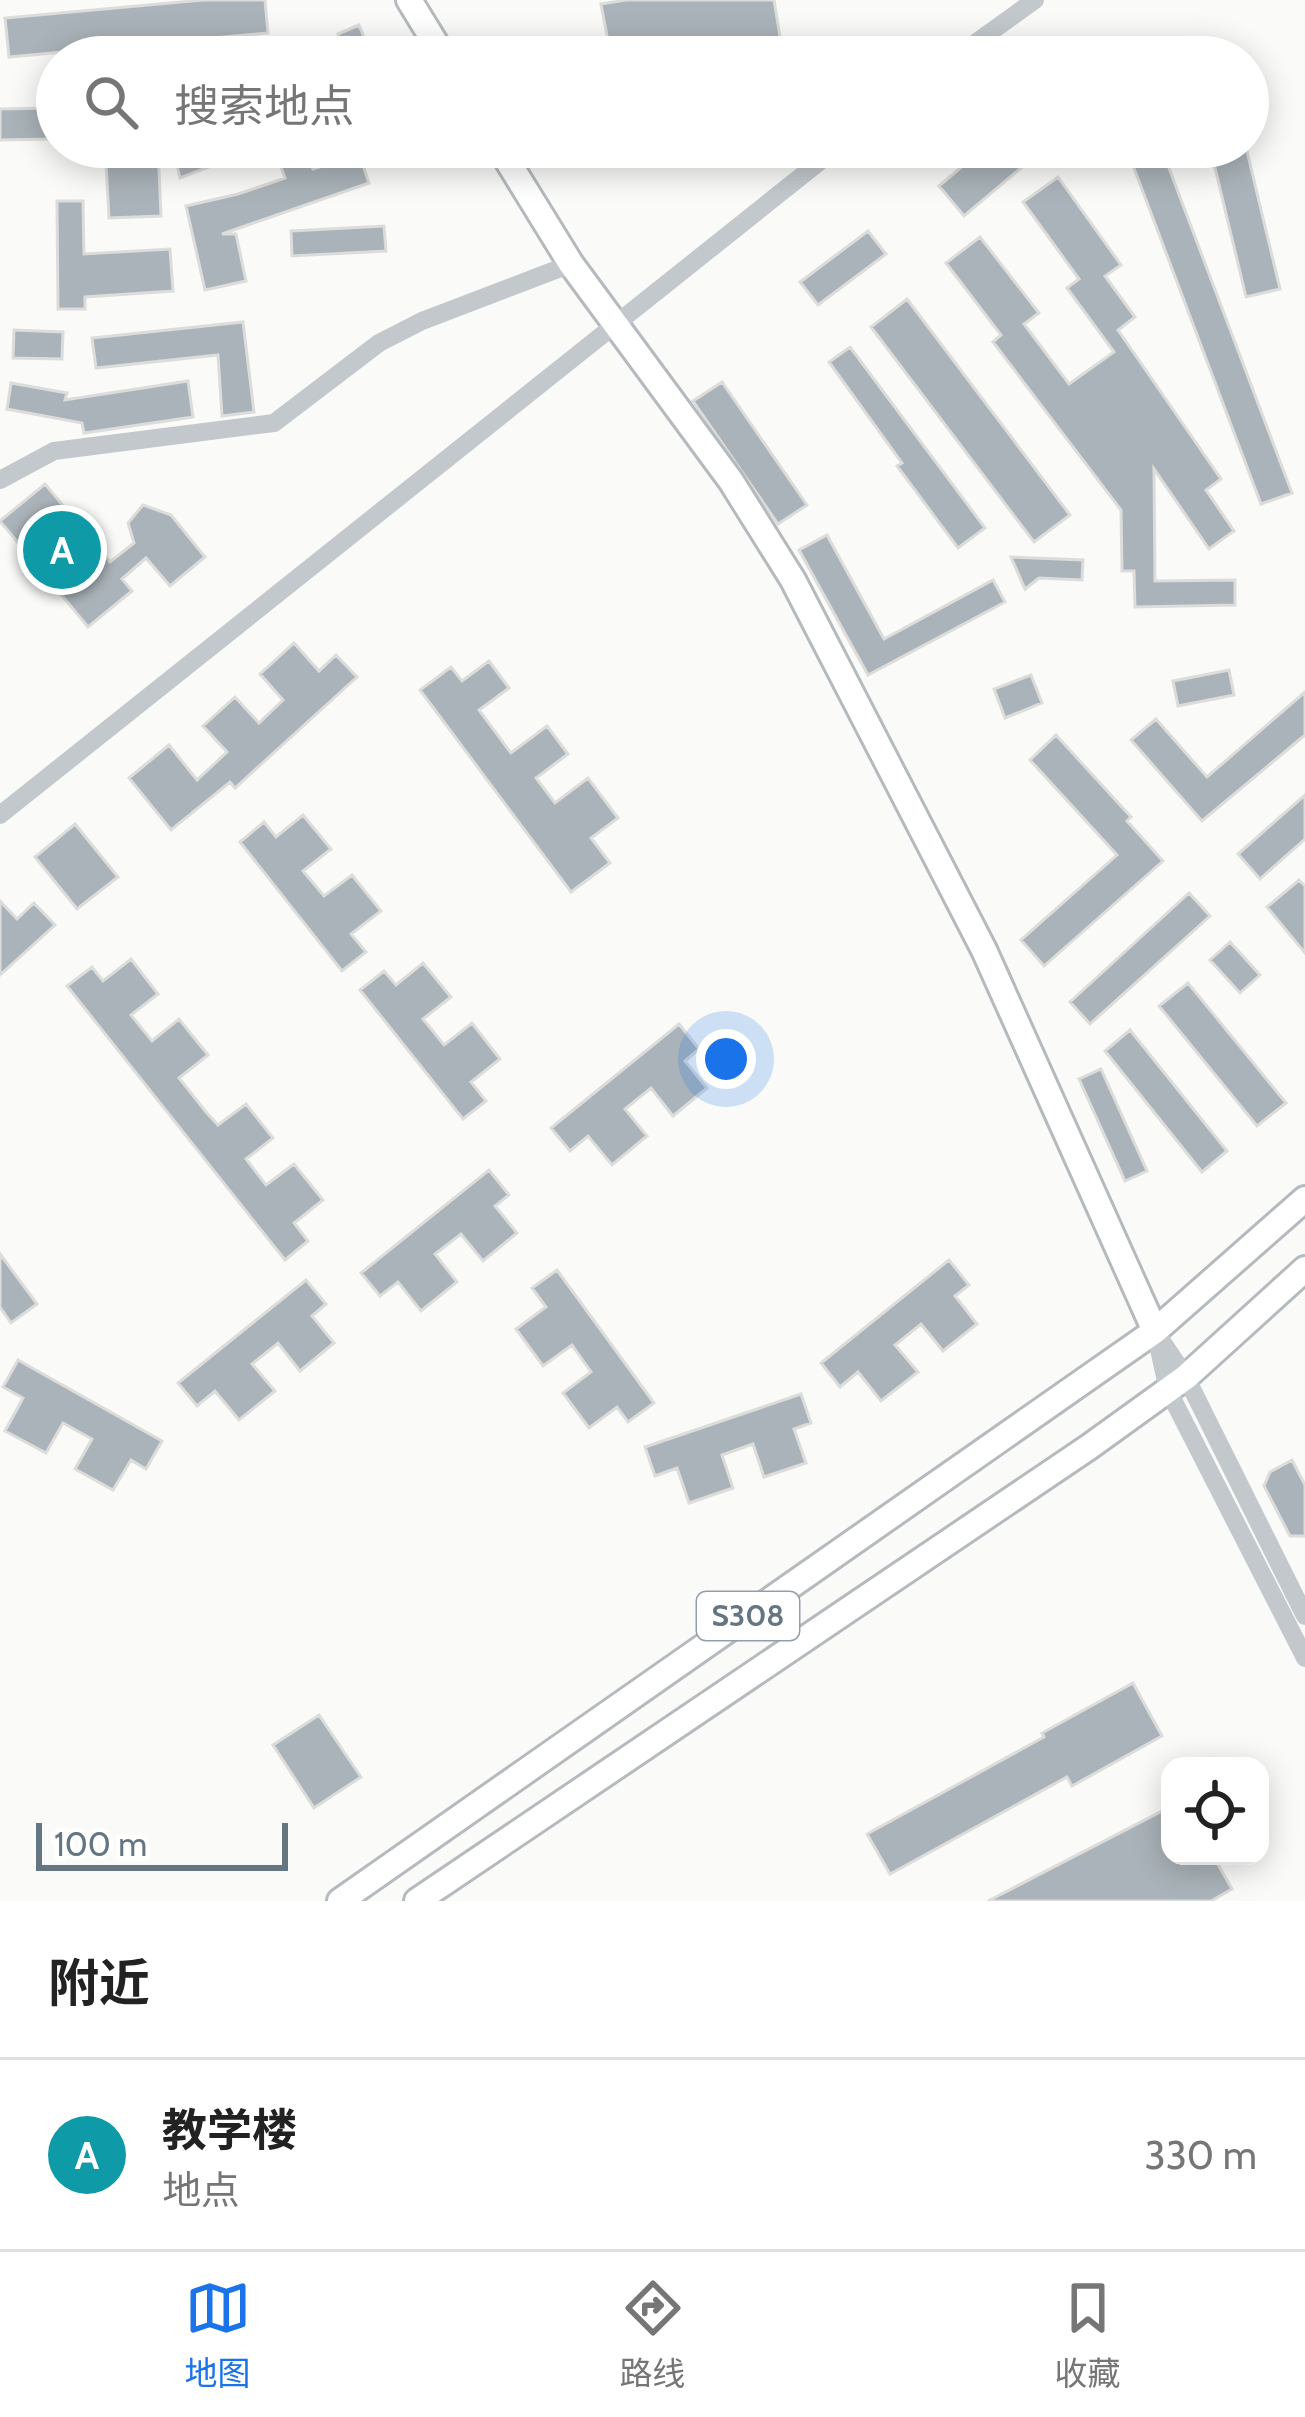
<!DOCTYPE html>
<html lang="zh">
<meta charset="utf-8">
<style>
:root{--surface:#fff;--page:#f2f2f2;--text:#222;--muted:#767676;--line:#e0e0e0;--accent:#1a73e8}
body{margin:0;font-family:Cabin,"Noto Sans SC",sans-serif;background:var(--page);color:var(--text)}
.controls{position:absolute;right:36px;bottom:36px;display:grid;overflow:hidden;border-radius:24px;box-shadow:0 6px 30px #0003}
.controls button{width:108px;height:108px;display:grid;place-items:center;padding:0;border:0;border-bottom:3px solid var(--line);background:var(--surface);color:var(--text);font:60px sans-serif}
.scale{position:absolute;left:36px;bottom:30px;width:252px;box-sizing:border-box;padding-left:12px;border:6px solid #657683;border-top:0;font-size:33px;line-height:42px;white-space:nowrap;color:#657683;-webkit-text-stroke:9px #fff;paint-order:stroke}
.you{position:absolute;left:726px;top:1059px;width:42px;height:42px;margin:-30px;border:9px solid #fff;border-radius:50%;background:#1a73e8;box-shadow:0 0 0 18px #1a73e833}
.badge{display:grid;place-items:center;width:78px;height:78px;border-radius:50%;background:var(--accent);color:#fff;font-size:39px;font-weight:700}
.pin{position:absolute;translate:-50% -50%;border:6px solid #fff;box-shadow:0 3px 12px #0006}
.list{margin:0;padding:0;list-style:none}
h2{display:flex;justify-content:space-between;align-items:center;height:156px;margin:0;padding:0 48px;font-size:51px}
h2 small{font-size:39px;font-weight:400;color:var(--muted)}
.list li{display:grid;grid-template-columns:78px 1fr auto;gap:36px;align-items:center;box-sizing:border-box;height:192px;padding:0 48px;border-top:3px solid var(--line)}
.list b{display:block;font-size:45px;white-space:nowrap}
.list p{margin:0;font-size:39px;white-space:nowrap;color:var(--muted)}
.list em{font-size:39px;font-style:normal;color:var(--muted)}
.icon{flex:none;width:66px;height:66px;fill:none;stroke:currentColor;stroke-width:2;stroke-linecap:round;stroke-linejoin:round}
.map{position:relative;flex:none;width:1305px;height:1901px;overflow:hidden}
.search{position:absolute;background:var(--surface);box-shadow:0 6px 30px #0003;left:36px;right:36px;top:36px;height:132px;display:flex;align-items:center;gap:30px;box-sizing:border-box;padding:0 42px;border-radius:66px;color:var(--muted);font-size:45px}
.sheet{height:348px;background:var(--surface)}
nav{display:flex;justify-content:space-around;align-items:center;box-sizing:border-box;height:168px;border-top:3px solid var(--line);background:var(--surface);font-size:33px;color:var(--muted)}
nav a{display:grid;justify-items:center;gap:6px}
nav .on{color:var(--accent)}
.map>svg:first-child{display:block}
.building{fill:#aab3b9;stroke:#dcdcda;stroke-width:3}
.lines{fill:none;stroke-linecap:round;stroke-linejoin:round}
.major-casing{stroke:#b5babe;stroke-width:30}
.minor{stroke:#c3c8cc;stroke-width:18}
.major{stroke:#fff;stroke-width:24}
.labels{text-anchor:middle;stroke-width:12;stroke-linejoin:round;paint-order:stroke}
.shield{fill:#fff;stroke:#939fa8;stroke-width:3}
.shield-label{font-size:30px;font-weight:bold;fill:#657683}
</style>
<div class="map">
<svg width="1305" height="1901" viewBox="0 0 1305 1901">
<rect width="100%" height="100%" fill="#fafaf8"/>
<path class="building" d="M203,0H265L268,33L9,57L5,18Z
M626,0H774L783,55L611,57L601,4Z
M359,25L372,57H294L339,38L338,34Z
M50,108L51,139L0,140V109Z
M105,147H158L161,216L109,218Z
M203,147H252L253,150L180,178L175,156Z
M283,147H305L313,169L359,153L369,183L222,234H236L246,281L205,290L186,206L238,194L285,178L275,150Z
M985,147H1046L964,216L939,186Z
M1126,147H1161L1292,493L1261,504Z
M1210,147H1246L1280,289L1246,297Z
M1058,177L1121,265L1105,276L1135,317L1118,330L1221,479L1206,490L1234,531L1209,549L1154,469L1155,581L1235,580V605L1135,607L1134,571H1122L1121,510L993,342L1001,335L946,263L980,237L1039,313L1024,324L1069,384L1114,352L1067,288L1079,279L1023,202Z
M57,201H83L84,254L170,249L173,291L85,297V309H58Z
M384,226L386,251L292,256L291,231Z
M868,231L886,254L818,305L800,282Z
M907,299L1070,515L1034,542L871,327Z
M243,322L254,412L222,416L218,355L96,368L92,338Z
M14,330L63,332L62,359L13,358Z
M850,347L985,528L958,548L897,466L902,463L829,362Z
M188,381L193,417L84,433L82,423L7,409L11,383L67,393L65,400Z
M722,382L807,505L778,524L693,401Z
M45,484L110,562L134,543L128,523L143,505L171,515L205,557L170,586L146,558L122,579L132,591L88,627L0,521Z
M827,535L884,639L993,580L1005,602L868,675L799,550Z
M1011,557L1083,560L1082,580L1039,578L1025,589Z
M294,643L319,671L336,655L357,677L235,788L230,782L171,830L129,778L169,745L197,780L227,752L203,726L235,697L259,723L283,700L260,674Z
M489,661L509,688L479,710L511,753L547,726L568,754L536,778L555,803L588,778L618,818L591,838L610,863L571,892L420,690L451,667L462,681Z
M1229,670L1234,695L1178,706L1173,681Z
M1031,675L1042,703L1005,718L994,689Z
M1305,692V735L1202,821L1131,740L1156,719L1207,777Z
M1056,735L1131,817L1127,821L1163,861L1044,966L1021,940L1117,855L1030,760Z
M1305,795V839L1260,879L1238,854Z
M303,815L331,849L303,871L324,896L352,875L381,911L351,934L366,952L342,971L240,842L264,822L276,837Z
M75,824L118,877L77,909L35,857Z
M1299,880L1305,886V953L1267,907Z
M1189,893L1210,916L1090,1024L1070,1002Z
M0,901L17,919L34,903L55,925L0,975Z
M1230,942L1260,975L1240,993L1210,960Z
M131,959L158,994L131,1015L152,1041L179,1019L208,1055L179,1078L206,1112L218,1125L246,1104L273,1138L246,1159L266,1185L294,1164L323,1200L294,1223L308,1241L285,1260L67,986L92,967L103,981Z
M423,963L451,997L423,1019L444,1045L472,1023L500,1059L471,1082L486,1101L463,1119L360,990L384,971L396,985Z
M1188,983L1286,1103L1257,1126L1159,1006Z
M679,1024L699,1049L685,1061L707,1088L673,1116L651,1088L625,1109L647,1136L612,1165L588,1136L570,1151L551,1128Z
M1130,1030L1227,1151L1202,1172L1105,1051Z
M1101,1069L1147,1171L1125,1181L1079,1079Z
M489,1170L509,1195L495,1206L517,1233L483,1261L461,1234L435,1254L457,1282L421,1311L398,1282L380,1296L361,1273Z
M0,1254L37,1304L11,1323L0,1307Z
M949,1260L969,1285L955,1296L977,1324L943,1351L921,1324L895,1345L918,1372L881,1401L858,1372L840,1387L821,1363Z
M557,1270L654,1403L628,1422L617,1407L589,1428L563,1393L591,1372L572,1345L543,1366L516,1329L546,1307L532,1288Z
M306,1280L326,1304L312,1316L334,1343L300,1371L278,1343L252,1364L275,1391L239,1420L215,1391L197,1406L178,1383Z
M18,1360L162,1441L146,1469L131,1460L113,1490L75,1469L92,1439L63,1423L46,1453L5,1431L23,1398L3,1387Z
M801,1394L811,1423L794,1429L806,1463L764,1477L753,1444L722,1455L733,1488L689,1503L677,1468L655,1476L645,1447Z
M1292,1460L1305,1485V1536H1290L1264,1486L1270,1472Z
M1133,1683L1162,1736L1072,1786L1067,1777L890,1874L867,1834L1044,1737L1042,1733Z
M319,1715L361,1777L314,1808L273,1745Z
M1170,1807V1856H1213L1232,1889L1211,1901H988Z"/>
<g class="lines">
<defs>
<path id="major" d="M409,0L444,57
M499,147L571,264L731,481L793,580L984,950L1155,1331
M340,1901L1155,1331L1305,1199
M417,1901L1089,1447L1186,1377L1305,1269"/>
</defs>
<use href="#major" class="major-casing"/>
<path class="minor" d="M956,57L1035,0
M0,480L54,451L274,423L379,343L422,321L571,264
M0,815L838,147
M1155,1331L1168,1390L1305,1658
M1161,1340L1186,1377L1305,1616"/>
<use href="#major" class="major"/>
</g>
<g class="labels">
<rect class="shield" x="697" y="1592" width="102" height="48" rx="9"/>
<g class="shield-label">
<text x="748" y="1626">S308</text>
</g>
</g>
</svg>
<div class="controls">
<button><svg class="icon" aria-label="locate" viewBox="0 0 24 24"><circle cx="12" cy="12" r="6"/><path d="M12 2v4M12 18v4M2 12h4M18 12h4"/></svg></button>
</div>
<div class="scale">100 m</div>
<div class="you"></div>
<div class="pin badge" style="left:62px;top:550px;background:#0f9aa8">A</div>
<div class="search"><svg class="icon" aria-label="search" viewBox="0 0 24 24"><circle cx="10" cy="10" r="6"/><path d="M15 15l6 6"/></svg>搜索地点</div>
</div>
<section class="sheet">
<h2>附近<small></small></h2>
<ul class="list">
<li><span class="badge" style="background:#0f9aa8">A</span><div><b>教学楼</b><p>地点</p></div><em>330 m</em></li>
</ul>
</section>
<nav>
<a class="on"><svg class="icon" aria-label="map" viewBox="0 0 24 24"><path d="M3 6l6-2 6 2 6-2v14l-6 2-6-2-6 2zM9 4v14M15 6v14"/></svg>地图</a>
<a><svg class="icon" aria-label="directions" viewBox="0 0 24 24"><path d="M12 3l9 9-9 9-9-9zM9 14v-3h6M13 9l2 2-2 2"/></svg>路线</a>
<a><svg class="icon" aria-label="saved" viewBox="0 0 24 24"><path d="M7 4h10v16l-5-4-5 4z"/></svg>收藏</a>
</nav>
